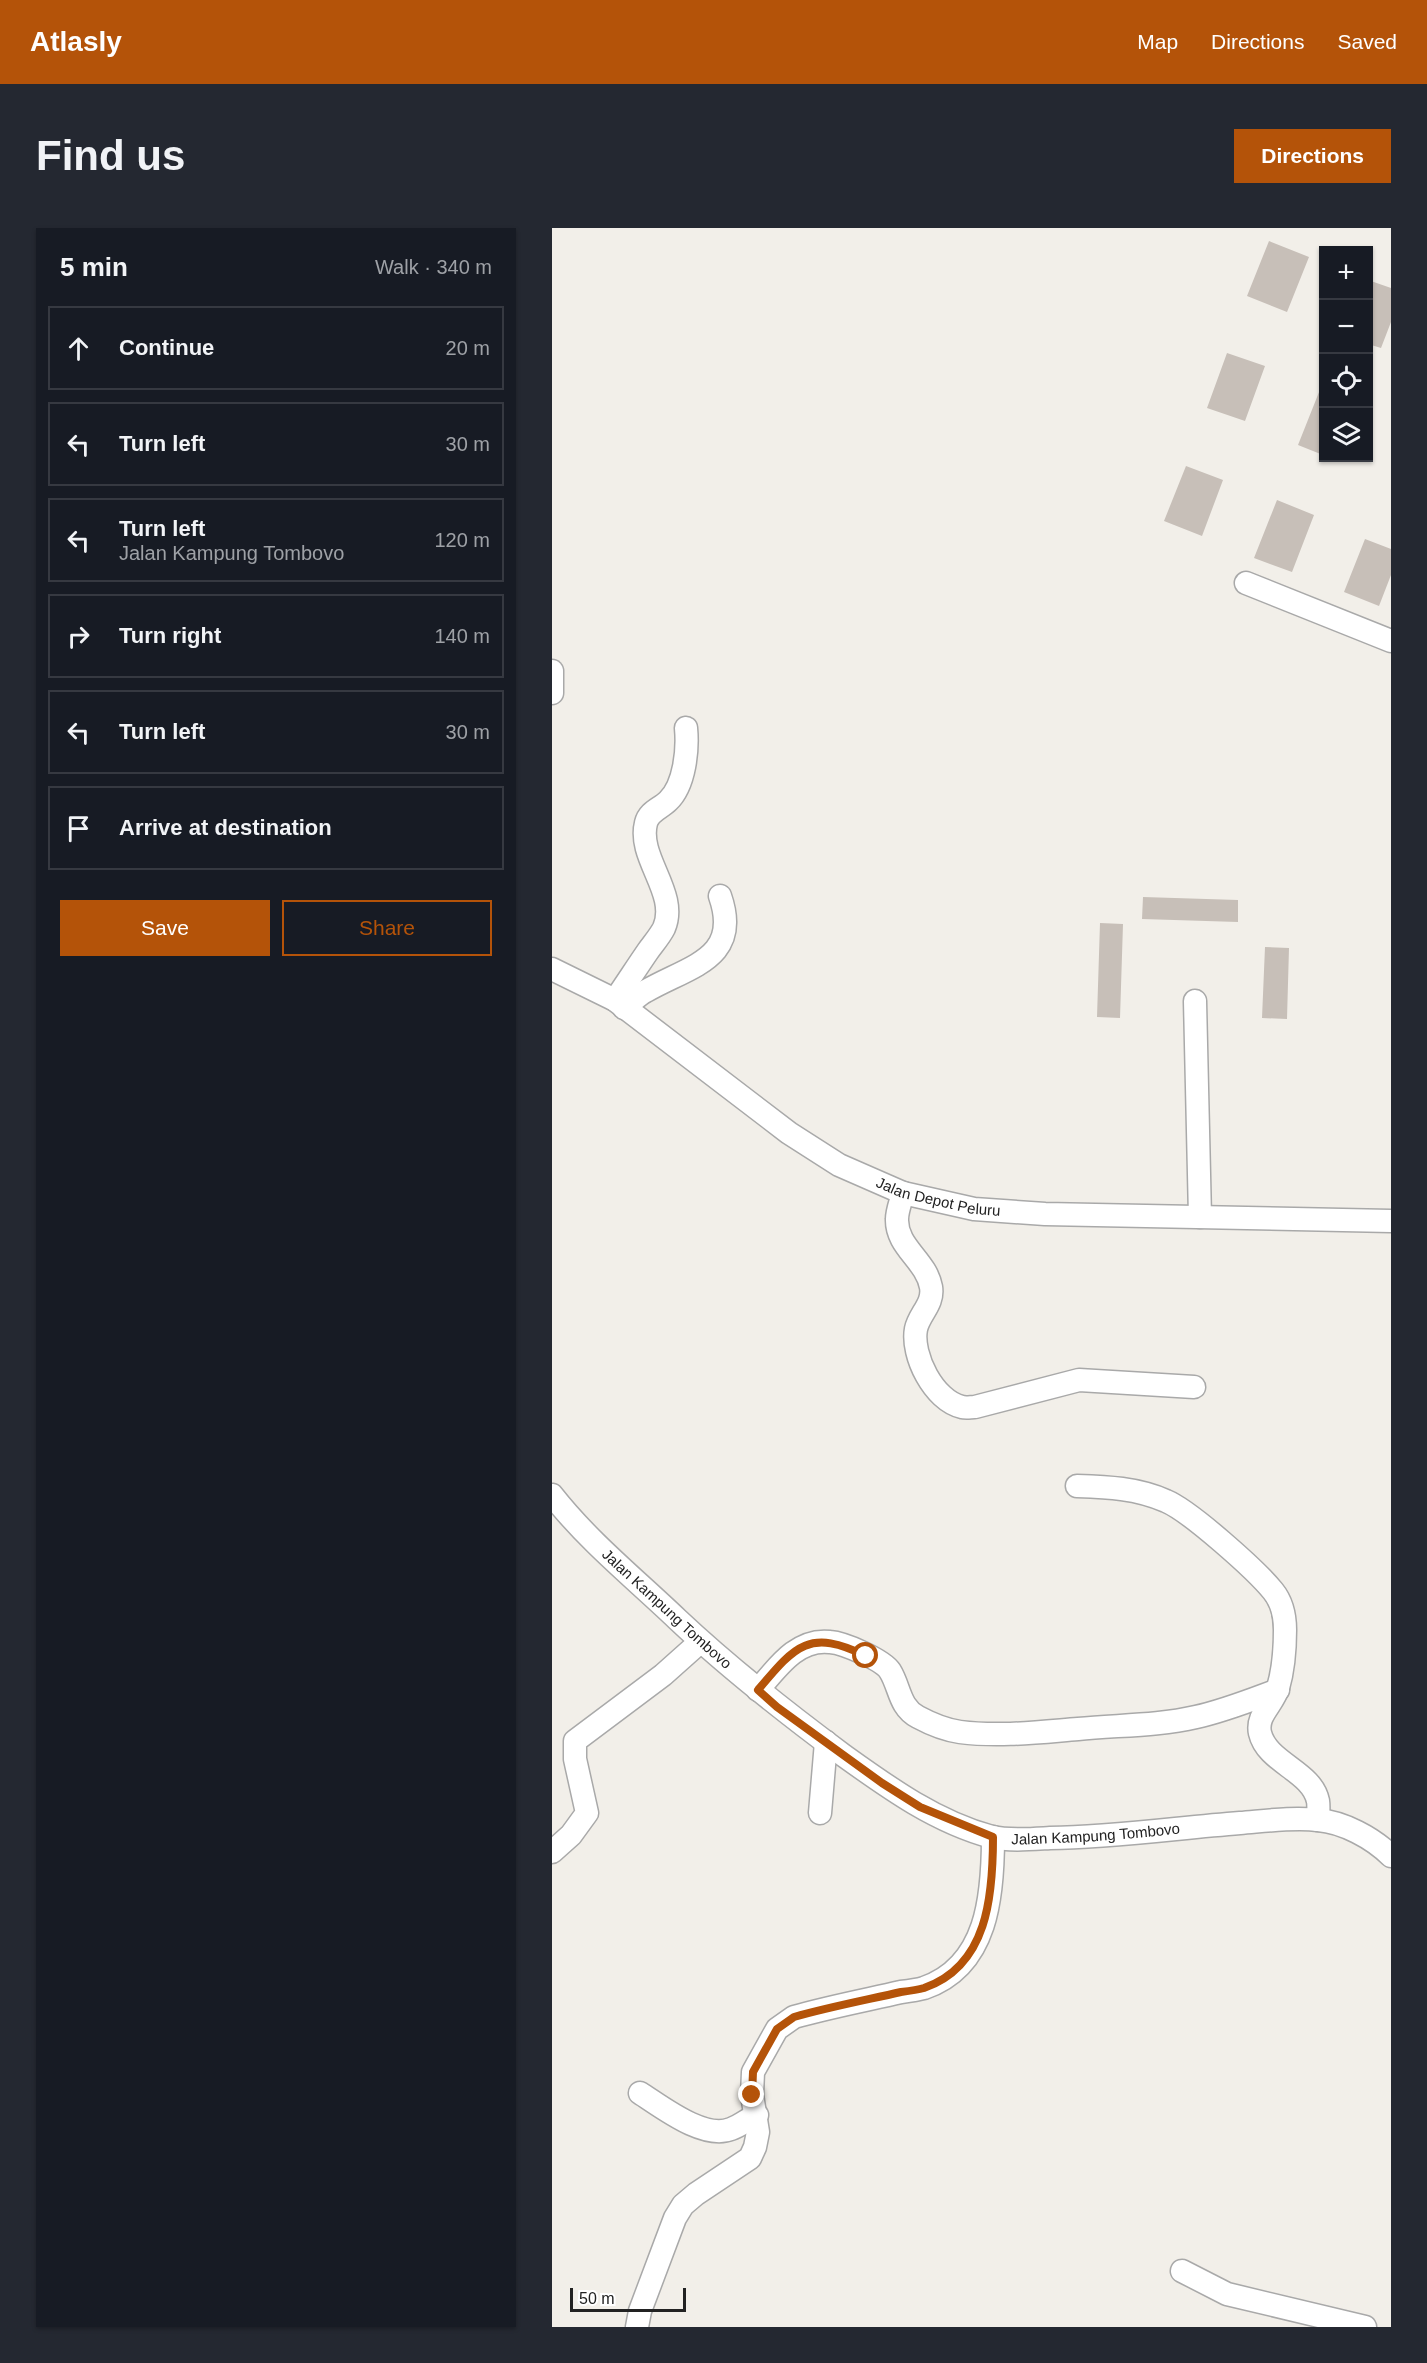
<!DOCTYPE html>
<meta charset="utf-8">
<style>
:root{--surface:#171b24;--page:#242831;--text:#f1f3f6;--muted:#9ea1a6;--line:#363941;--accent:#b45309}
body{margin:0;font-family:Helvetica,sans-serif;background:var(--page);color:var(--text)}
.controls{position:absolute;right:18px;top:18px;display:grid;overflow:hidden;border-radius:0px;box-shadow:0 2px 4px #0004}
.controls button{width:54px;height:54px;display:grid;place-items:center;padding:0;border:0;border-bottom:2px solid var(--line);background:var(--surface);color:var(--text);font:30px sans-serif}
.scale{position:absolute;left:18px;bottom:15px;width:116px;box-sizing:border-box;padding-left:6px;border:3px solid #222;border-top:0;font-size:16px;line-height:21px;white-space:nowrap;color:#222;-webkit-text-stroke:4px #fff;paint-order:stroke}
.stop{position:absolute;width:18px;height:18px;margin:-14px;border:4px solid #b45309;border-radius:50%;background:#fff}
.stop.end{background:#b45309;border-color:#fff;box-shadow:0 2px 6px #0008}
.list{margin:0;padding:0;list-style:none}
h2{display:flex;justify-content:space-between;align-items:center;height:78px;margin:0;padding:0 24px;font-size:26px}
h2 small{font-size:20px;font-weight:400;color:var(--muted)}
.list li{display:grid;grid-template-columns:39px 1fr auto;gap:18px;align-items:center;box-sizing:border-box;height:84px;margin:0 12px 12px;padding:0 12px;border:2px solid var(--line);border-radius:0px}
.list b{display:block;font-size:22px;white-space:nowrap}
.list p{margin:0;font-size:20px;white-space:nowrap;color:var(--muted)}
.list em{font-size:20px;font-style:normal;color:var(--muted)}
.actions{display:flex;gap:12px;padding:18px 24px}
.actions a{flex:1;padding:14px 0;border:2px solid var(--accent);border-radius:0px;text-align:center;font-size:21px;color:var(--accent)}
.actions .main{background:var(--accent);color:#fff}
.icon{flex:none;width:33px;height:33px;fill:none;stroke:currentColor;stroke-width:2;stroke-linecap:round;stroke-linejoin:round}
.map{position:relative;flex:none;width:839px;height:2099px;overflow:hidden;border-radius:0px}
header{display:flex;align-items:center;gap:36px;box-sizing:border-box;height:84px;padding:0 30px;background:var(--accent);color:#fff}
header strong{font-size:28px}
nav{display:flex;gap:33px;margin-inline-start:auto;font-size:21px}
.intro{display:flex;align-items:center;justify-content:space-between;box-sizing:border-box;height:144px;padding:0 36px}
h1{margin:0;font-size:42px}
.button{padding:15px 27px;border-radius:0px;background:var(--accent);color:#fff;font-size:21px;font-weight:700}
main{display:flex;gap:36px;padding:0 36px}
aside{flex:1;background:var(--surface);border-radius:0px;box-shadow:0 2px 4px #0004}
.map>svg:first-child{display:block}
.building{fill:#c7bfb8}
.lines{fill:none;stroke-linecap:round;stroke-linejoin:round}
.minor-casing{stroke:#a9a9a9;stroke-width:25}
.minor{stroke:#fff;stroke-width:22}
.route{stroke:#b45309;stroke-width:8}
.labels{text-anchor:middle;stroke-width:6;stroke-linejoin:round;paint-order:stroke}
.street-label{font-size:15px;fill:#222;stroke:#fff}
</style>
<header>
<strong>Atlasly</strong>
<nav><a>Map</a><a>Directions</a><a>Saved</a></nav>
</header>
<div class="intro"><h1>Find us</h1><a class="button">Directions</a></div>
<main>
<aside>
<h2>5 min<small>Walk · 340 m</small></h2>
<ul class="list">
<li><svg class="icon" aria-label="ahead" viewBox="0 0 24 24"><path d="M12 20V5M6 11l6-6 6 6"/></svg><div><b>Continue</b></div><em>20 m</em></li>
<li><svg class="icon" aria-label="left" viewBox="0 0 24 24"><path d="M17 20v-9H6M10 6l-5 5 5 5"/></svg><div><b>Turn left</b></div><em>30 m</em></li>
<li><svg class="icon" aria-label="left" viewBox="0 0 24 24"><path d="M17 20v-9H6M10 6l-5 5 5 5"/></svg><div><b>Turn left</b><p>Jalan Kampung Tombovo</p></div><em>120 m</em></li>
<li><svg class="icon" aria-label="right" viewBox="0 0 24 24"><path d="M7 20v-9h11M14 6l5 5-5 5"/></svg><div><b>Turn right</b></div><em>140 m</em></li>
<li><svg class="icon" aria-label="left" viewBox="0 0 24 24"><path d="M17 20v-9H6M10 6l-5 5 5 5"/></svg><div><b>Turn left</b></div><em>30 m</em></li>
<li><svg class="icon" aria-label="arrive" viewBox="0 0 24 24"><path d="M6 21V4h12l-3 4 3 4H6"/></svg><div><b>Arrive at destination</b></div></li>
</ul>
<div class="actions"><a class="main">Save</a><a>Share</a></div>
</aside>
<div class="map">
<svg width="839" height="2099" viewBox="0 0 839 2099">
<rect width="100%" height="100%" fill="#f2efe9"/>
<path class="building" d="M717,13L757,29L735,84L695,68Z
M816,52L839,60V94L829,120L816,116Z
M675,125L713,138L693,193L655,180Z
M771,154V227L746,217Z
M634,238L671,252L650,308L612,293Z
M725,272L762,287L740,344L702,330Z
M813,311L839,321V347L827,378L792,364Z
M591,669L686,672V694L590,691Z
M548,695L571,696L568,790L545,789Z
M713,719L737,720L735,791L710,790Z"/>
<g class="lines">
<defs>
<g id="minor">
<path d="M694,355L839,413"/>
<path d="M0,443V465"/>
<path id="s1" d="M0,741L63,772L237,905L287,937L351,965L422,981L493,986L839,993"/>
<path d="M63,772C74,756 85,739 96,723C101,716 108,708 112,700C127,665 85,630 94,595C97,583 108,581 116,573C133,557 136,521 134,500"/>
<path d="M643,773L648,989"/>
<path d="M72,780C80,775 85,767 94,763C137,738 190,731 168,668"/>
<path d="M351,965C349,973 345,983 345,991C344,1019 374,1032 379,1059C382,1076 367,1086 364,1101C359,1127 382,1173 410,1179C414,1180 419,1179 423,1179L527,1152L642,1159"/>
<path d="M525,1258C555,1259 585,1260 614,1273C638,1283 704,1342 721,1363C730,1374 733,1388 733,1402C733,1420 731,1443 726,1460C721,1477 704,1487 708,1505C715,1535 760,1543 766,1573C767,1579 766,1586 766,1592"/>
<path id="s2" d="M0,1267C37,1314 82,1350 125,1391C177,1440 233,1484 291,1527C337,1560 384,1594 440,1609C457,1613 480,1611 498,1610C562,1609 624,1600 688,1595C713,1593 741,1589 766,1592C791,1594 821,1610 839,1628"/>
<path d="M206,1462C225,1440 245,1410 278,1414C292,1415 331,1432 338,1443C348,1459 347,1479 366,1489C379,1496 394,1502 408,1504C447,1509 488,1504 526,1501C566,1497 605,1498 644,1489C672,1483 699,1472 726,1462"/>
<path d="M268,1585L274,1514"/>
<path d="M0,1624L19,1607L35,1585L23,1531V1513L111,1447L148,1414"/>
<path d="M88,1865C110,1879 152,1912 179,1901C188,1898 196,1891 205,1887"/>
<path d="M630,2043L675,2066L813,2099"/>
<path d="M85,2099L88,2083L123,1990L131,1977L144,1966L198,1930L203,1919L206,1904L200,1867L201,1844L225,1801L242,1789C277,1779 314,1772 349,1764C357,1763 365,1762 372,1760C436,1738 441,1667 441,1609"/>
</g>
</defs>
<use href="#minor" class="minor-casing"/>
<use href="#minor" class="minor"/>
</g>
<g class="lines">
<path class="route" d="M200,1867L201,1844L225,1801L242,1789C277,1779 314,1772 349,1764C357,1763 365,1762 372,1760C436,1738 441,1667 441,1609L368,1579L330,1555L225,1479L206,1462C243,1418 257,1400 314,1428"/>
</g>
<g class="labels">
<g class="street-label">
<text dy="5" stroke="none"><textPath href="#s1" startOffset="454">Jalan Depot Peluru</textPath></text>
<text dy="5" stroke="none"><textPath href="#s2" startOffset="162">Jalan Kampung Tombovo</textPath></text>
<text dy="5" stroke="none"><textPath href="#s2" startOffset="666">Jalan Kampung Tombovo</textPath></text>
</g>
</g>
</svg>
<div class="controls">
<button>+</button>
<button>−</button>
<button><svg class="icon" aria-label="locate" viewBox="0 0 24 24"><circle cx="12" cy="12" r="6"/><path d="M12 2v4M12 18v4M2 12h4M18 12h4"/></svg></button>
<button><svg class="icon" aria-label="layers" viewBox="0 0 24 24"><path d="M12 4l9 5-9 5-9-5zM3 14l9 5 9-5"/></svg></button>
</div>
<div class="scale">50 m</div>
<div class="stop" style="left:314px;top:1428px"></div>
<div class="stop end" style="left:200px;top:1867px"></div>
</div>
</main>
